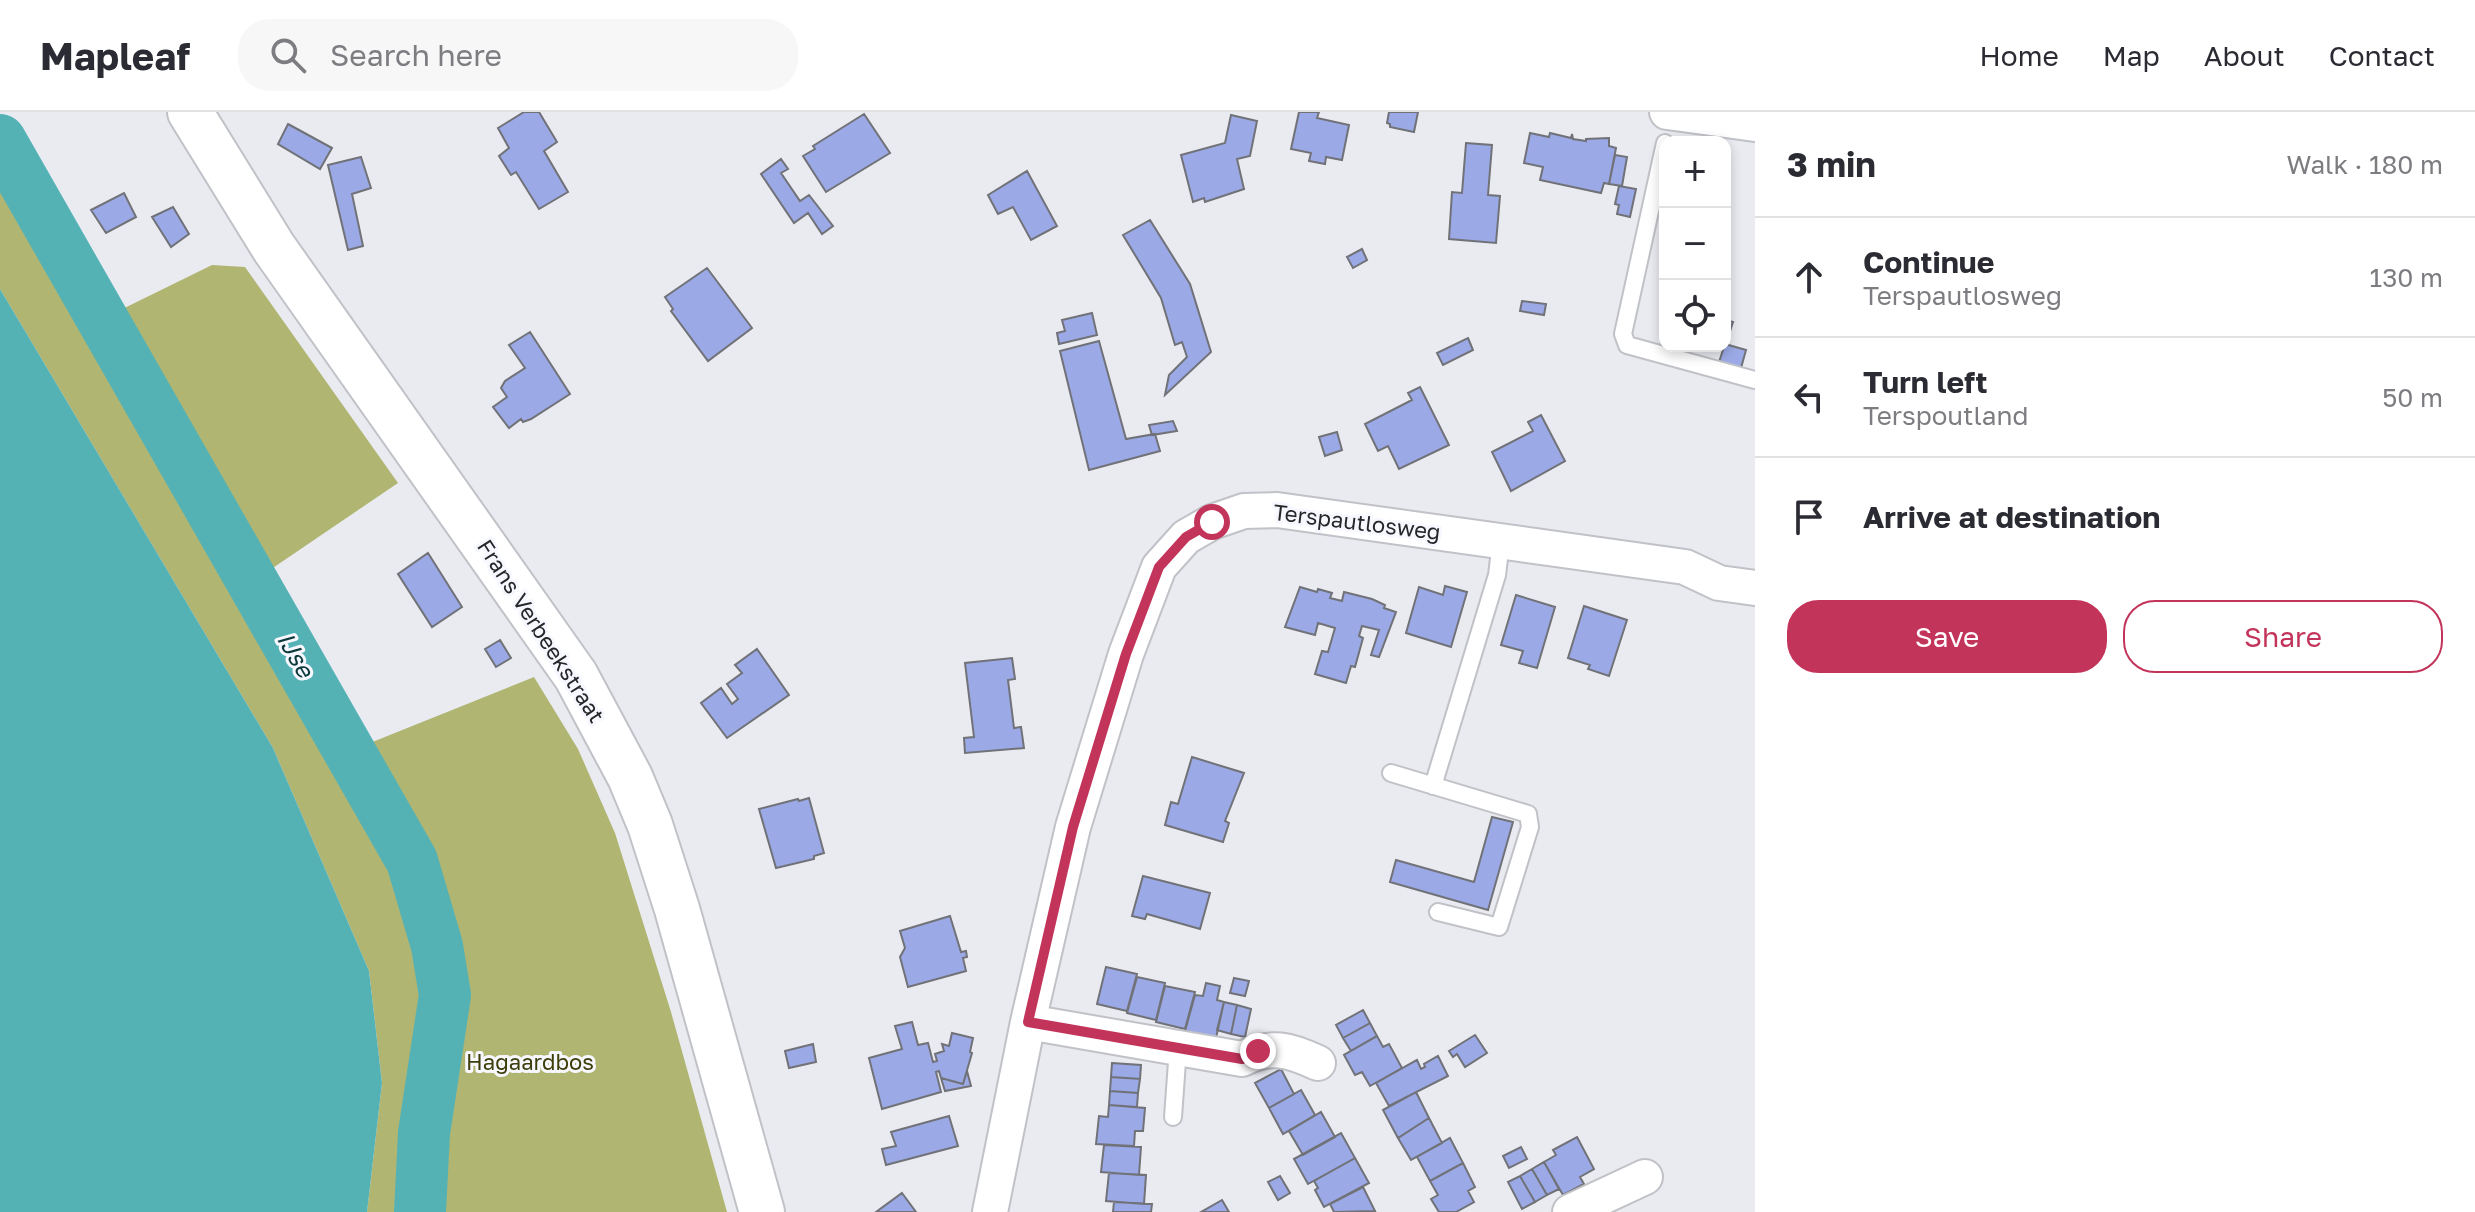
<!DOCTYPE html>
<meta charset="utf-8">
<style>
:root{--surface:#fff;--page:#f7f7f7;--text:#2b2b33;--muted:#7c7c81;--line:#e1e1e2;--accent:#c3345b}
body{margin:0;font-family:"Golos Text",sans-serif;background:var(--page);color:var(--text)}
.controls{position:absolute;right:24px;top:24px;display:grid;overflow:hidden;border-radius:16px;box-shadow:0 4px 12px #0003}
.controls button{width:72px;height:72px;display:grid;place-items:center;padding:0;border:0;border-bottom:2px solid var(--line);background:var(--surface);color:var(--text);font:40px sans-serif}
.stop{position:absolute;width:24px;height:24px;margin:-18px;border:6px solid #c3345b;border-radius:50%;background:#fff}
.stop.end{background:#c3345b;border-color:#fff;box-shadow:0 2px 8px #0008}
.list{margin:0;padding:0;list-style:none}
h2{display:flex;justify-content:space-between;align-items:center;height:104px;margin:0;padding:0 32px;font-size:34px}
h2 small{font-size:26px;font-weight:400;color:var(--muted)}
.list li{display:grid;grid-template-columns:52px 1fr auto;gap:24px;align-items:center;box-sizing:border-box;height:120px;padding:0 32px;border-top:2px solid var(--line)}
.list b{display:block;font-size:30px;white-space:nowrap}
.list p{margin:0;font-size:26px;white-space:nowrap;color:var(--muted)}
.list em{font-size:26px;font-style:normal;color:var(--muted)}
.actions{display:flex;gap:16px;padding:24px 32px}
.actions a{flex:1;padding:18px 0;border:2px solid var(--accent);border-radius:32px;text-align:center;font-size:28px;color:var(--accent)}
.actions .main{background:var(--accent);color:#fff}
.icon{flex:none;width:44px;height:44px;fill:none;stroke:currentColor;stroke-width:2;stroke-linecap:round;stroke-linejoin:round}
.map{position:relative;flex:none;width:1755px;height:1100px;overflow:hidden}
header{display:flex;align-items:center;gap:48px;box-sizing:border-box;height:112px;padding:0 40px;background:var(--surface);border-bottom:2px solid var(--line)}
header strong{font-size:38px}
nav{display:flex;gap:44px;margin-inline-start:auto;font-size:28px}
.search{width:560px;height:72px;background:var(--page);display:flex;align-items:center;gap:20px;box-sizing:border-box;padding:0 28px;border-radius:32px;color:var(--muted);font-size:30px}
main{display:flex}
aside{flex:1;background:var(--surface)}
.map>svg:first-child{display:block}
.forest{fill:#b1b572}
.water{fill:#54b2b5}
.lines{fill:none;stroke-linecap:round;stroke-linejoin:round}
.river{stroke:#54b2b5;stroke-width:52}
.building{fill:#9baae6;stroke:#717278;stroke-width:2}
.lane-casing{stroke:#c0c2c8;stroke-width:20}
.street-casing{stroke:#c0c2c8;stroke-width:38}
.secondary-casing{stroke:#c0c2c8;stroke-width:48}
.lane{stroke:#fff;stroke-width:16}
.street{stroke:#fff;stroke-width:34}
.secondary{stroke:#fff;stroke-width:44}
.route{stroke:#c3345b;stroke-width:10}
.labels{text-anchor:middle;stroke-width:6;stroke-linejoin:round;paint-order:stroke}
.street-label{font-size:22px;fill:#272729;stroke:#f7f8ff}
.park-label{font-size:22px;fill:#3d3e09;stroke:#f7f8ff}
.water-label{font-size:24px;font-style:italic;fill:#0c3a3b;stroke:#f7f8ff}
</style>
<header>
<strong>Mapleaf</strong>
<div class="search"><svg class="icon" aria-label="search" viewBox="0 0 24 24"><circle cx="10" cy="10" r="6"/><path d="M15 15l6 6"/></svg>Search here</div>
<nav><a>Home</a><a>Map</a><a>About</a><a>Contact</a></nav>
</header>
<main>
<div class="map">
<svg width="1755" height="1100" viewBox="0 0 1755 1100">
<rect width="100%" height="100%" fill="#e9ebf1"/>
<path class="forest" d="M0,28L102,207L212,153L245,155L398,371L252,470L350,639L534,565L578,637L615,721L671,900L727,1100H367L382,971L369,859L273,636L0,177Z"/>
<path class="water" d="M0,177L273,636L369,859L382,971L367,1100H0Z"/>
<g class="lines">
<path class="river" d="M0,28L412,749L437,834L445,883L424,1021L420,1100"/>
</g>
<path class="building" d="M524,0H539L557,30L544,39L568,80L539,97L516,60L511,63L499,44L509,36L498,16Z
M1299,0H1319L1317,6L1349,13L1342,48L1326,45L1325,52L1309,49L1311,41L1291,37Z
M1389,0H1418L1414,20L1390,15V12L1387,11Z
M864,2L890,41L826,80L803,44L815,37L813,34Z
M1231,3L1257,9L1250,44L1237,47L1244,77L1205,90L1204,86L1193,90L1181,43L1225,31Z
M288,12L332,36L320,57L278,32Z
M1530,21L1549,25L1550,21L1571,26L1572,22L1573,27L1586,29V27L1609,26V34L1616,36L1609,72L1604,71L1601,81L1540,68L1543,55L1524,51Z
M1466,31L1492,33L1488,83L1500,84L1496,131L1449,127L1452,80L1462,81Z
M1615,43L1627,45L1622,74L1609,72Z
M361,45L371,76L352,82L363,134L348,138L328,53Z
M781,47L788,57L781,61L800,89L809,83L833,114L822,122L808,101L794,111L761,62Z
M1027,59L1057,114L1031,128L1013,95L998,102L988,83Z
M1619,74L1636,77L1630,105L1617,102L1619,93L1615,92Z
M124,81L136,105L106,121L91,98Z
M173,95L189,122L171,135L152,105Z
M1150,108L1190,172L1211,240L1165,283L1169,263L1187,245L1182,230L1175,233L1161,186L1123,123Z
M1362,137L1367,148L1353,156L1347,145Z
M707,156L752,216L708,249L671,199L673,197L665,185Z
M1522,189L1546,192L1544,203L1520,199Z
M1092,201L1097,223L1059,232L1057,221L1065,219L1062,208Z
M1725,208L1733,210L1729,222L1725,221Z
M530,220L570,282L531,307L523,310L521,307L509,316L493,295L507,285L501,276L505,269L525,256L509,233Z
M1468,226L1473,238L1443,253L1437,241Z
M1099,229L1126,327L1155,322L1160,339L1089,358L1060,239Z
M1725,232L1746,238L1741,256L1719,250Z
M1420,275L1449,333L1399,357L1388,334L1378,339L1365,312L1412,288L1408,281Z
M1541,303L1565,349L1511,379L1492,340L1533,319L1528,310Z
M1173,309L1177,319L1152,323L1149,313Z
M1337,320L1342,338L1325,344L1319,325Z
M428,441L462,495L432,515L398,462Z
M1445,474L1467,480L1451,535L1406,521L1419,475L1443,483Z
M1300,475L1317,480L1318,477L1332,481L1330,486L1342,489L1344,480L1372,487L1385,493L1384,496L1396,500L1379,545L1371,543L1379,518L1362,514L1359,524L1363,526L1355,555L1351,554L1346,571L1315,562L1322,539L1328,540L1335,516L1318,511L1315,523L1285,515Z
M1516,483L1555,495L1537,556L1519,551L1523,539L1501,533Z
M1584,494L1627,508L1609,564L1588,557L1590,553L1568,546Z
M500,528L511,546L496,555L485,537Z
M757,537L789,583L727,626L701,591L721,576L732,592L738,587L727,572L742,561L735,553Z
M1012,546L1015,567L1008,568L1014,616L1021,615L1024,636L965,641L964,626L974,625L965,551Z
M1192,645L1244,661L1225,709L1229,711L1223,730L1165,713L1171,690L1178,692Z
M809,686L824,741L814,744V747L776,756L759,697L798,687L799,689Z
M1492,705L1513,710L1488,798L1390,770L1396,748L1474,770Z
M1143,764L1210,781L1200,817L1147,802L1145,807L1132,804Z
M950,804L961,840L966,839L967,845L963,846L966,859L908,875L900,845L905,836L900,819Z
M1106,855L1137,862L1127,899L1097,892Z
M1137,865L1165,871L1156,908L1127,901Z
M1234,866L1249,869L1245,884L1230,881Z
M1206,871L1220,874L1217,888L1224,890L1216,926L1185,919L1195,883L1203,884Z
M1165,874L1195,880L1185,917L1156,910Z
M1224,890L1237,893L1231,922L1217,918Z
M1237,893L1251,897L1245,925L1231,922Z
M1363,898L1370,911L1343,926L1336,913Z
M912,910L918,933L928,931L933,950L937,949L935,942L944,939L942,932L949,934L952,921L973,926L970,940L972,941L963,972L941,966L939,959L936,960L941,980L882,997L869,946L902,937L895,914Z
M1370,911L1377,924L1351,939L1343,926Z
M1475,923L1487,941L1465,955L1457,942L1453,945L1449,939Z
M1377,924L1383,935L1389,932L1402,956L1370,974L1362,960L1355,963L1344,943Z
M813,932L816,950L789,956L785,939Z
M1438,944L1448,964L1389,994L1376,971L1417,948L1421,957L1425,955L1424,952Z
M1112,951L1141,953L1140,967L1111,965Z
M1281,957L1294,982L1269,996L1255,971Z
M967,959L971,974L945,979L941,966L963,972Z
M1111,965L1140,967L1138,981L1110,979Z
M1301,978L1315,1003L1283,1022L1269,996Z
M1110,979L1138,981L1137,995L1109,993Z
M1416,980L1429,1006L1398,1026L1383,998Z
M1109,993L1145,996L1143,1019H1135L1134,1034L1096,1032L1099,1004L1108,1005Z
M1321,1000L1335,1025L1303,1043L1289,1019Z
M949,1004L958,1034L886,1053L882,1037L896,1034L891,1020Z
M1429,1006L1442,1031L1411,1048L1398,1026Z
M1341,1021L1355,1046L1308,1072L1294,1047Z
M1577,1025L1594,1057L1580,1065L1584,1072L1563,1083L1544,1050L1556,1043L1553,1038Z
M1450,1026L1463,1051L1430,1069L1417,1045Z
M1104,1033L1141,1035L1139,1063L1101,1060Z
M1521,1035L1527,1047L1509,1056L1503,1044Z
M1355,1046L1369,1071L1324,1095L1315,1078L1318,1076L1314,1069Z
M1544,1050L1559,1077L1547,1083L1532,1057Z
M1463,1051L1475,1075L1468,1079L1474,1090L1456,1100H1439L1431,1087L1438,1083L1430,1069Z
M1532,1057L1547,1083L1535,1090L1520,1064Z
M1109,1061L1146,1063L1144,1092L1106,1089Z
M1280,1064L1290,1081L1278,1088L1268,1070Z
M1520,1064L1535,1090L1522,1097L1508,1070Z
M1363,1075L1375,1099L1334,1100L1330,1092Z
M902,1081L916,1100H876Z
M1222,1088L1229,1100H1201Z
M1114,1090L1152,1092L1151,1100H1113Z"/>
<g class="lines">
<defs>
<path id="lane" d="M1665,31L1623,222L1627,233L1755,268
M1391,661L1528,702L1530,715L1499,815L1438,800
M1433,674L1497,463L1501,430
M1173,1005L1178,936"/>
<path id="street" d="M1667,0L1755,12
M1028,910L1242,947C1271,932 1290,938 1318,951
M990,1100L1028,910L1073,715L1126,542L1159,455L1186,425L1212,410L1244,399L1277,398L1685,455L1719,471L1755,476
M1570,1100L1645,1065"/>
<path id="secondary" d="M190,0L274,136L576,564L630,665L650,713L677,797L762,1100"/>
</defs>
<use href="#lane" class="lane-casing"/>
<use href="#street" class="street-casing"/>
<use href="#secondary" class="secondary-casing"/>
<use href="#lane" class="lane"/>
<use href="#street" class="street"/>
<use href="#secondary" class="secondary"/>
</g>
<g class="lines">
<path class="route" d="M1212,410L1186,425L1159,455L1126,542L1073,715L1028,910L1242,947L1258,939"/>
</g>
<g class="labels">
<g class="street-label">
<text transform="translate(1357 410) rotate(7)" y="8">Terspautlosweg</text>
<text transform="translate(541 519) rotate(57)" y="8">Frans Verbeekstraat</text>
</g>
<g class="park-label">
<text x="530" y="958">Hagaardbos</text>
</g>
<g class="water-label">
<text transform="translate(295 543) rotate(60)" y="8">IJse</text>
</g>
</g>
</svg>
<div class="controls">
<button>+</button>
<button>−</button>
<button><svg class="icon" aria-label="locate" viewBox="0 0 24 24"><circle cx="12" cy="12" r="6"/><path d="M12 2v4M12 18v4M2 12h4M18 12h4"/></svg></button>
</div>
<div class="stop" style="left:1212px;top:410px"></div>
<div class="stop end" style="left:1258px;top:939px"></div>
</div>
<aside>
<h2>3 min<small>Walk · 180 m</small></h2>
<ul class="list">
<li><svg class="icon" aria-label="ahead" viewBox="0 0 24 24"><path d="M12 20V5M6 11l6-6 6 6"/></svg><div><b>Continue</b><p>Terspautlosweg</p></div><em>130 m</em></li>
<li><svg class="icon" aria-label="left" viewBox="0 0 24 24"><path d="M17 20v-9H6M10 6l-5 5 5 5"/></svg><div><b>Turn left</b><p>Terspoutland</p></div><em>50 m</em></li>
<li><svg class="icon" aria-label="arrive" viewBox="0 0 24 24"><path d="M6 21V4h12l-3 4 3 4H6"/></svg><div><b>Arrive at destination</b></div></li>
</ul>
<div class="actions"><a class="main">Save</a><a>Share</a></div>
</aside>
</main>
